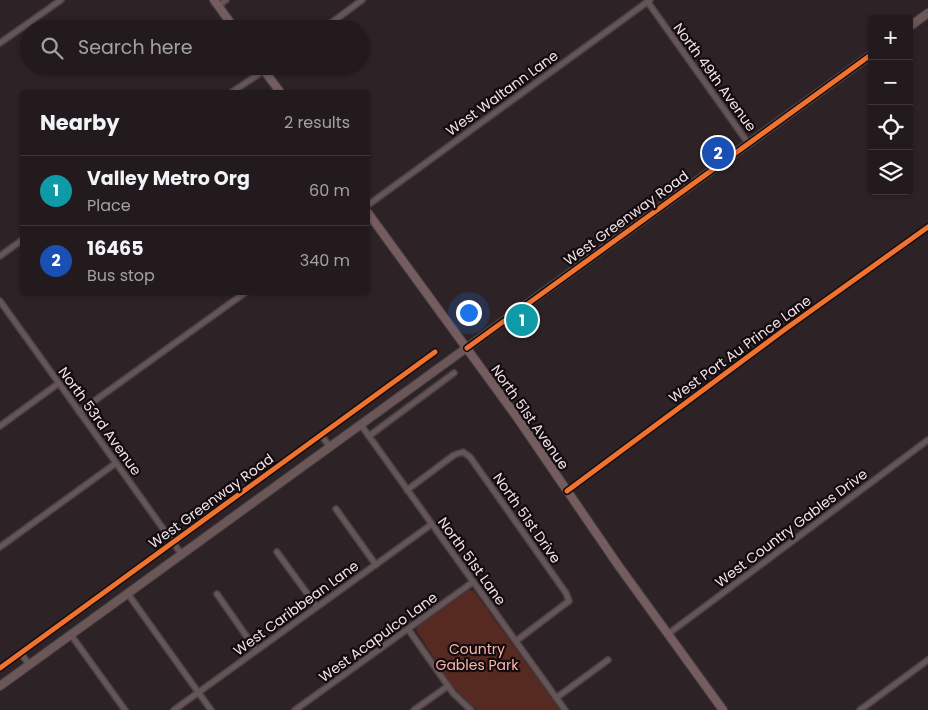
<!DOCTYPE html>
<meta charset="utf-8">
<style>
:root{--surface:#221a1d;--page:#2e272a;--text:#f1f3f6;--muted:#a2a1a4;--line:#3f383b;--accent:#aba0a4}
body{margin:0;font-family:Poppins,sans-serif;background:var(--page);color:var(--text)}
.controls{position:absolute;right:15px;top:15px;display:grid;overflow:hidden;border-radius:5px;box-shadow:0 1px 4px #0004}
.controls button{width:45px;height:45px;display:grid;place-items:center;padding:0;border:0;border-bottom:1px solid var(--line);background:var(--surface);color:var(--text);font:25px sans-serif}
.you{position:absolute;left:468px;top:312px;width:18px;height:18px;margin:-12px;border:4px solid #fff;border-radius:50%;background:#1a73e8;box-shadow:0 0 0 8px #1a73e833}
.badge{display:grid;place-items:center;width:32px;height:32px;border-radius:50%;background:var(--accent);color:#fff;font-size:16px;font-weight:700}
.pin{position:absolute;translate:-50% -50%;border:2px solid #fff;box-shadow:0 1px 5px #0006}
.list{margin:0;padding:0;list-style:none}
h2{display:flex;justify-content:space-between;align-items:center;height:65px;margin:0;padding:0 20px;font-size:21px}
h2 small{font-size:16px;font-weight:400;color:var(--muted)}
.list li{display:grid;grid-template-columns:32px 1fr auto;gap:15px;align-items:center;box-sizing:border-box;height:70px;padding:0 20px;border-top:1px solid var(--line)}
.list b{display:block;font-size:19px;white-space:nowrap}
.list p{margin:0;font-size:16px;white-space:nowrap;color:var(--muted)}
.list em{font-size:16px;font-style:normal;color:var(--muted)}
.icon{flex:none;width:28px;height:28px;fill:none;stroke:currentColor;stroke-width:2;stroke-linecap:round;stroke-linejoin:round}
.map{position:relative;flex:none;width:928px;height:710px;overflow:hidden}
.search{position:absolute;background:var(--surface);box-shadow:0 1px 4px #0004;left:20px;top:20px;width:350px;height:55px;display:flex;align-items:center;gap:12px;box-sizing:border-box;padding:0 18px;border-radius:28px;color:var(--muted);font-size:19px}
.panel{position:absolute;background:var(--surface);box-shadow:0 1px 4px #0004;left:20px;top:90px;width:350px;height:205px;border-radius:5px}
.map>svg:first-child{display:block}
.park{fill:#562a20}
.lines{fill:none;stroke-linecap:round;stroke-linejoin:round}
.street-casing{stroke:#473f42;stroke-width:8}
.secondary-casing{stroke:#473f42;stroke-width:10}
.primary-casing{stroke:#473f42;stroke-width:10}
.street{stroke:#655557;stroke-width:5}
.secondary{stroke:#6b5658;stroke-width:8}
.primary{stroke:#745c5f;stroke-width:8}
.cycleway-casing{stroke:#130b0f;stroke-width:8}
.cycleway{stroke:#ef722f;stroke-width:5}
.labels{text-anchor:middle;stroke-width:4.5;stroke-linejoin:round;paint-order:stroke}
.street-label{font-size:14px;fill:#efe3e7;stroke:#130b0f}
.park-label{font-size:14px;fill:#f9b6a5;stroke:#130b0f}
</style>
<div class="map">
<svg width="928" height="710" viewBox="0 0 928 710">
<rect width="100%" height="100%" fill="#2d2327"/>
<path class="park" d="M469,590L474,591L560,710H477L452,686L416,630L418,626Z"/>
<g class="lines">
<defs>
<path id="street" d="M647,1L748,143
M218,6L226,0
M323,29L362,0
M0,43L61,0
M232,92L271,66
M368,205L650,0
M0,256L22,240
M0,301L182,555
M79,412L246,292
M361,425L565,710
M0,426L59,383
M321,435L330,447
M369,436L454,373
M407,490L454,455L463,452L470,457L566,593L569,601L516,641
M567,491L784,330L928,227
M336,509L376,565
M0,547L116,463
M277,552L317,607
M128,594L211,710
M217,594L256,650
M408,629L453,693L471,710
M668,634L928,440
M71,635L125,710
M21,653L29,665
M0,668L435,352
M556,698L608,660
M174,710L432,524
M295,710L473,582
M414,710L448,686
M860,710L928,660"/>
<path id="secondary" d="M909,27L928,13
M0,686L872,54"/>
<path id="primary" d="M214,0L235,29
M261,66L280,92
M368,213L516,416L618,565L723,710"/>
</defs>
<use href="#street" class="street-casing"/>
<use href="#secondary" class="secondary-casing"/>
<use href="#primary" class="primary-casing"/>
<use href="#street" class="street"/>
<use href="#secondary" class="secondary"/>
<use href="#primary" class="primary"/>
<defs>
<path id="cycleway" d="M467,348L872,54
M567,491L784,330L928,227
M0,668L435,352"/>
</defs>
<use href="#cycleway" class="cycleway-casing"/>
<use href="#cycleway" class="cycleway"/>
</g>
<g class="labels">
<g class="street-label">
<text transform="translate(715 77) rotate(54)" y="5">North 49th Avenue</text>
<text transform="translate(502 93) rotate(-36)" y="5">West Waltann Lane</text>
<text transform="translate(626 218) rotate(-36)" y="5">West Greenway Road</text>
<text transform="translate(740 349) rotate(-36)" y="5">West Port Au Prince Lane</text>
<text transform="translate(530 417) rotate(55)" y="5">North 51st Avenue</text>
<text transform="translate(100 421) rotate(54)" y="5">North 53rd Avenue</text>
<text transform="translate(211 501) rotate(-36)" y="5">West Greenway Road</text>
<text transform="translate(527 518) rotate(55)" y="5">North 51st Drive</text>
<text transform="translate(791 528) rotate(-37)" y="5">West Country Gables Drive</text>
<text transform="translate(472 561) rotate(54)" y="5">North 51st Lane</text>
<text transform="translate(296 608) rotate(-36)" y="5">West Caribbean Lane</text>
<text transform="translate(378 637) rotate(-36)" y="5">West Acapulco Lane</text>
</g>
<g class="park-label">
<text x="477" y="654">Country<tspan x="477" dy="16">Gables Park</tspan></text>
</g>
</g>
</svg>
<div class="controls">
<button>+</button>
<button>−</button>
<button><svg class="icon" aria-label="locate" viewBox="0 0 24 24"><circle cx="12" cy="12" r="6"/><path d="M12 2v4M12 18v4M2 12h4M18 12h4"/></svg></button>
<button><svg class="icon" aria-label="layers" viewBox="0 0 24 24"><path d="M12 4l9 5-9 5-9-5zM3 14l9 5 9-5"/></svg></button>
</div>
<div class="you"></div>
<div class="pin badge" style="left:522px;top:320px;background:#0f9aa8">1</div>
<div class="pin badge" style="left:718px;top:153px;background:#1a4fb4">2</div>
<div class="search"><svg class="icon" aria-label="search" viewBox="0 0 24 24"><circle cx="10" cy="10" r="6"/><path d="M15 15l6 6"/></svg>Search here</div>
<section class="panel">
<h2>Nearby<small>2 results</small></h2>
<ul class="list">
<li><span class="badge" style="background:#0f9aa8">1</span><div><b>Valley Metro Org</b><p>Place</p></div><em>60 m</em></li>
<li><span class="badge" style="background:#1a4fb4">2</span><div><b>16465</b><p>Bus stop</p></div><em>340 m</em></li>
</ul>
</section>
</div>
